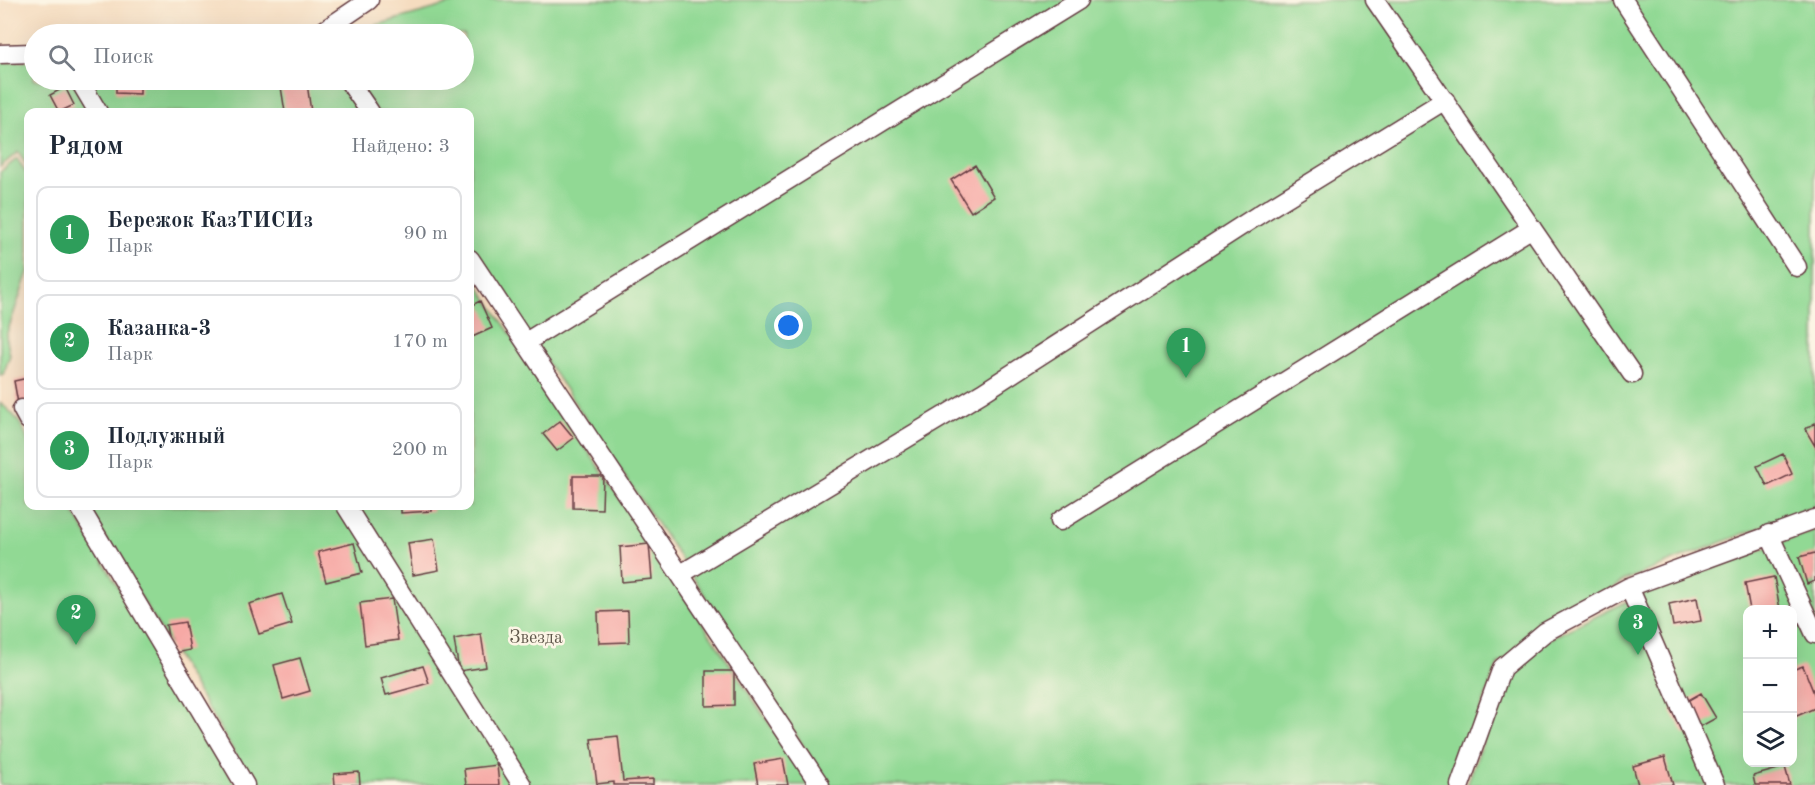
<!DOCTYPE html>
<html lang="ru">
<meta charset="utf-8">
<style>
:root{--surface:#fff;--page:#f6f6f7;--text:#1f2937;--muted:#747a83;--line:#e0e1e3;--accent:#b45309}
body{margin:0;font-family:"Old Standard TT",serif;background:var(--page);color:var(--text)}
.controls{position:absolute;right:18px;bottom:18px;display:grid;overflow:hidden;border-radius:12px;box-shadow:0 6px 24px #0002}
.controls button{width:54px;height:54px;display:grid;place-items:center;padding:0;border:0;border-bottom:2px solid var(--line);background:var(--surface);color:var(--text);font:30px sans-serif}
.you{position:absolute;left:789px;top:326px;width:21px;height:21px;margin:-15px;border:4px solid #fff;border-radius:50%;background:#1a73e8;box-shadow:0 0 0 9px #1a73e833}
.badge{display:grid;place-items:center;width:39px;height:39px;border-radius:50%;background:var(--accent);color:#fff;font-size:20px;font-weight:700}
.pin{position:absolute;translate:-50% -50px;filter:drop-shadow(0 2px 3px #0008)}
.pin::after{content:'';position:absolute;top:32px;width:21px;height:18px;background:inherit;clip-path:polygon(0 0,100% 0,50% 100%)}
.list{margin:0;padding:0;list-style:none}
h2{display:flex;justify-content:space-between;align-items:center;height:78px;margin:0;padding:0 24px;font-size:26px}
h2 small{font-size:20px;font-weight:400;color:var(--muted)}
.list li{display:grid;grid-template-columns:39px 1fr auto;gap:18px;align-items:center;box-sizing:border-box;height:96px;margin:0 12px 12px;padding:0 12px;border:2px solid var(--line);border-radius:12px}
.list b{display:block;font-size:22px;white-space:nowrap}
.list p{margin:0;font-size:20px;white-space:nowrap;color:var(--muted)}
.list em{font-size:20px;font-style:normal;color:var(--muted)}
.icon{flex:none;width:33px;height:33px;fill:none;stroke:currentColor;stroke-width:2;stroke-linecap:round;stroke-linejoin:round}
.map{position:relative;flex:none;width:1815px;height:785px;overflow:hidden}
.search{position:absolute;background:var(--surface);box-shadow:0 6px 24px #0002;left:24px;top:24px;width:450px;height:66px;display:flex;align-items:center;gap:15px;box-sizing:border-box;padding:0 21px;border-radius:33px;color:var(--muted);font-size:22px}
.panel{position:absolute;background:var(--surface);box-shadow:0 6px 24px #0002;left:24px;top:108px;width:450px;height:402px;border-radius:12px}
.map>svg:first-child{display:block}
.green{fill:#91d994;stroke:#6e7c60;stroke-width:1.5;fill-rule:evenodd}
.building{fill:#f6a9a5}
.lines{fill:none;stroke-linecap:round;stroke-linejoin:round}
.service-casing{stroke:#643b41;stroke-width:21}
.service{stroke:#fff;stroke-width:18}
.labels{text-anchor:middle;stroke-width:5;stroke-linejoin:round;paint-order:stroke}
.park-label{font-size:18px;fill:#5f574a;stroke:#fcf5e5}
</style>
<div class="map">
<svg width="1815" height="785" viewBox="0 0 1815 785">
<rect width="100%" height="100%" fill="#fcf5e5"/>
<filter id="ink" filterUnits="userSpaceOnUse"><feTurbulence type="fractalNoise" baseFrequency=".0167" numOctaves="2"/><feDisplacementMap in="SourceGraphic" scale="12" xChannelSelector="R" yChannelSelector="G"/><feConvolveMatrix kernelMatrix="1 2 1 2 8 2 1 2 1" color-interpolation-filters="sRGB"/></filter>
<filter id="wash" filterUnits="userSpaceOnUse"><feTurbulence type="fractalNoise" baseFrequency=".008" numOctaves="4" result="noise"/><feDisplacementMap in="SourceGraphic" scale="24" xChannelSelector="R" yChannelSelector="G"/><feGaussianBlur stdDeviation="1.35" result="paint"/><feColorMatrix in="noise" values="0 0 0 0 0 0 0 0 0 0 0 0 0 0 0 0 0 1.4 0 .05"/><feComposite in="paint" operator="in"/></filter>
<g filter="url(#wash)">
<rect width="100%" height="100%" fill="#f5dcbf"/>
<path class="green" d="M465,0H1815V506L1625,580L1498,664L1452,785H829L679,556L470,249V112H377L354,80H464V34H345Z
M34,61V80H338L361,112H28V167L18,152L0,167V63Z
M17,159L27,175L28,185V272L6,336L10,355L3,375H0V172Z
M470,273L810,785H254L86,506H470Z
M0,403C40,433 28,461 28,506H70L236,785H0Z
M1815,530V785H1467L1509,671L1549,639L1651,590ZM1748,610H1792V762H1748Z"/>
<g id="blocks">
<path class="building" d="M116,80H140V94L116,93Z
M241,80H263V82L241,85Z
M307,83L311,112H285L281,87Z
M65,87L74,105L59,112L50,95Z
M975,165L994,197L971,212L951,180Z
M480,301L492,328L470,338V306Z
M28,378V407L19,409L14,381Z
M560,421L574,438L557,451L543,434Z
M1815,423V446L1805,429Z
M1783,454L1792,474L1767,486L1757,466Z
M573,476H603L602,509L573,508Z
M401,506H432V511L401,513Z
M434,539L439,570L413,575L408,543Z
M354,543L362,573L326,582L318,552Z
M649,544L652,579L622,582L620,547Z
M1815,553V581L1807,584L1799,557Z
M1774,577L1780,609L1750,610L1745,583Z
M282,594L292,624L259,634L249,604Z
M1697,598L1701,621L1673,626L1669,604Z
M392,599L398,640L365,645L360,603Z
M628,611L629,642L599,643L598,612Z
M185,622L190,650L171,654L166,625Z
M481,634L486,667L459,671L454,639Z
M300,658L310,691L283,699L274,665Z
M423,666L429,683L386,695L381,678Z
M1803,666L1815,696V708L1792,718V670Z
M706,671H734V705L706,706Z
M1701,693L1716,718L1685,735L1671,710Z
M618,736L623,781L653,779V785H614V782L597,784L591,739Z
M1665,757L1673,785H1638L1633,766Z
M783,759L788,785H758L754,764Z
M497,765L499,785H466L464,769Z
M1785,767L1790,785H1755L1753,776Z
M359,772L360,785H335L334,774Z"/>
</g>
</g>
<g filter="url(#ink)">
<use href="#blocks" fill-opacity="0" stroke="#643b41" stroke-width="1.5"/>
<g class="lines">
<defs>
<path id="service" d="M1375,0L1632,374
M1623,0L1797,267
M319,34L369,0
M0,54L34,53
M79,80L98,112
M348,80L370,112
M470,259L820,785
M526,342L1079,0
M22,409L28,420
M79,506L245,785
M346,506L522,785
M1060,521L1532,228
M1769,534L1815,634
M681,574L982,393L1263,212L1445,100
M1629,587L1715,785
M1460,785L1502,668L1545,632L1629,587L1815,519"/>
</defs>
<use href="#service" class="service-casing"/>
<use href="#service" class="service"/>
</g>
</g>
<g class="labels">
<g class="park-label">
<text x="536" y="643">Звезда</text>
</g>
</g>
</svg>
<div class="controls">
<button>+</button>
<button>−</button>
<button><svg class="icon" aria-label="layers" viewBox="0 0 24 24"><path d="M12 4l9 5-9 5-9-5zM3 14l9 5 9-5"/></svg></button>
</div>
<div class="you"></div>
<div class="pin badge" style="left:1186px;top:378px;background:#2e9e5b">1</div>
<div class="pin badge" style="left:76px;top:645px;background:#2e9e5b">2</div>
<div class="pin badge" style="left:1638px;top:655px;background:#2e9e5b">3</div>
<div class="search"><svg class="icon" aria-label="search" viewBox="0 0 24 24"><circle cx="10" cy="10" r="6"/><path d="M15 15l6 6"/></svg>Поиск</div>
<section class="panel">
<h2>Рядом<small>Найдено: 3</small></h2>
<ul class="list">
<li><span class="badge" style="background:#2e9e5b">1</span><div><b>Бережок КазТИСИз</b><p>Парк</p></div><em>90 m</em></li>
<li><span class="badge" style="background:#2e9e5b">2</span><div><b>Казанка-3</b><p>Парк</p></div><em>170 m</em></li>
<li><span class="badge" style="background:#2e9e5b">3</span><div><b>Подлужный</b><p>Парк</p></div><em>200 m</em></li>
</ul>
</section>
</div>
